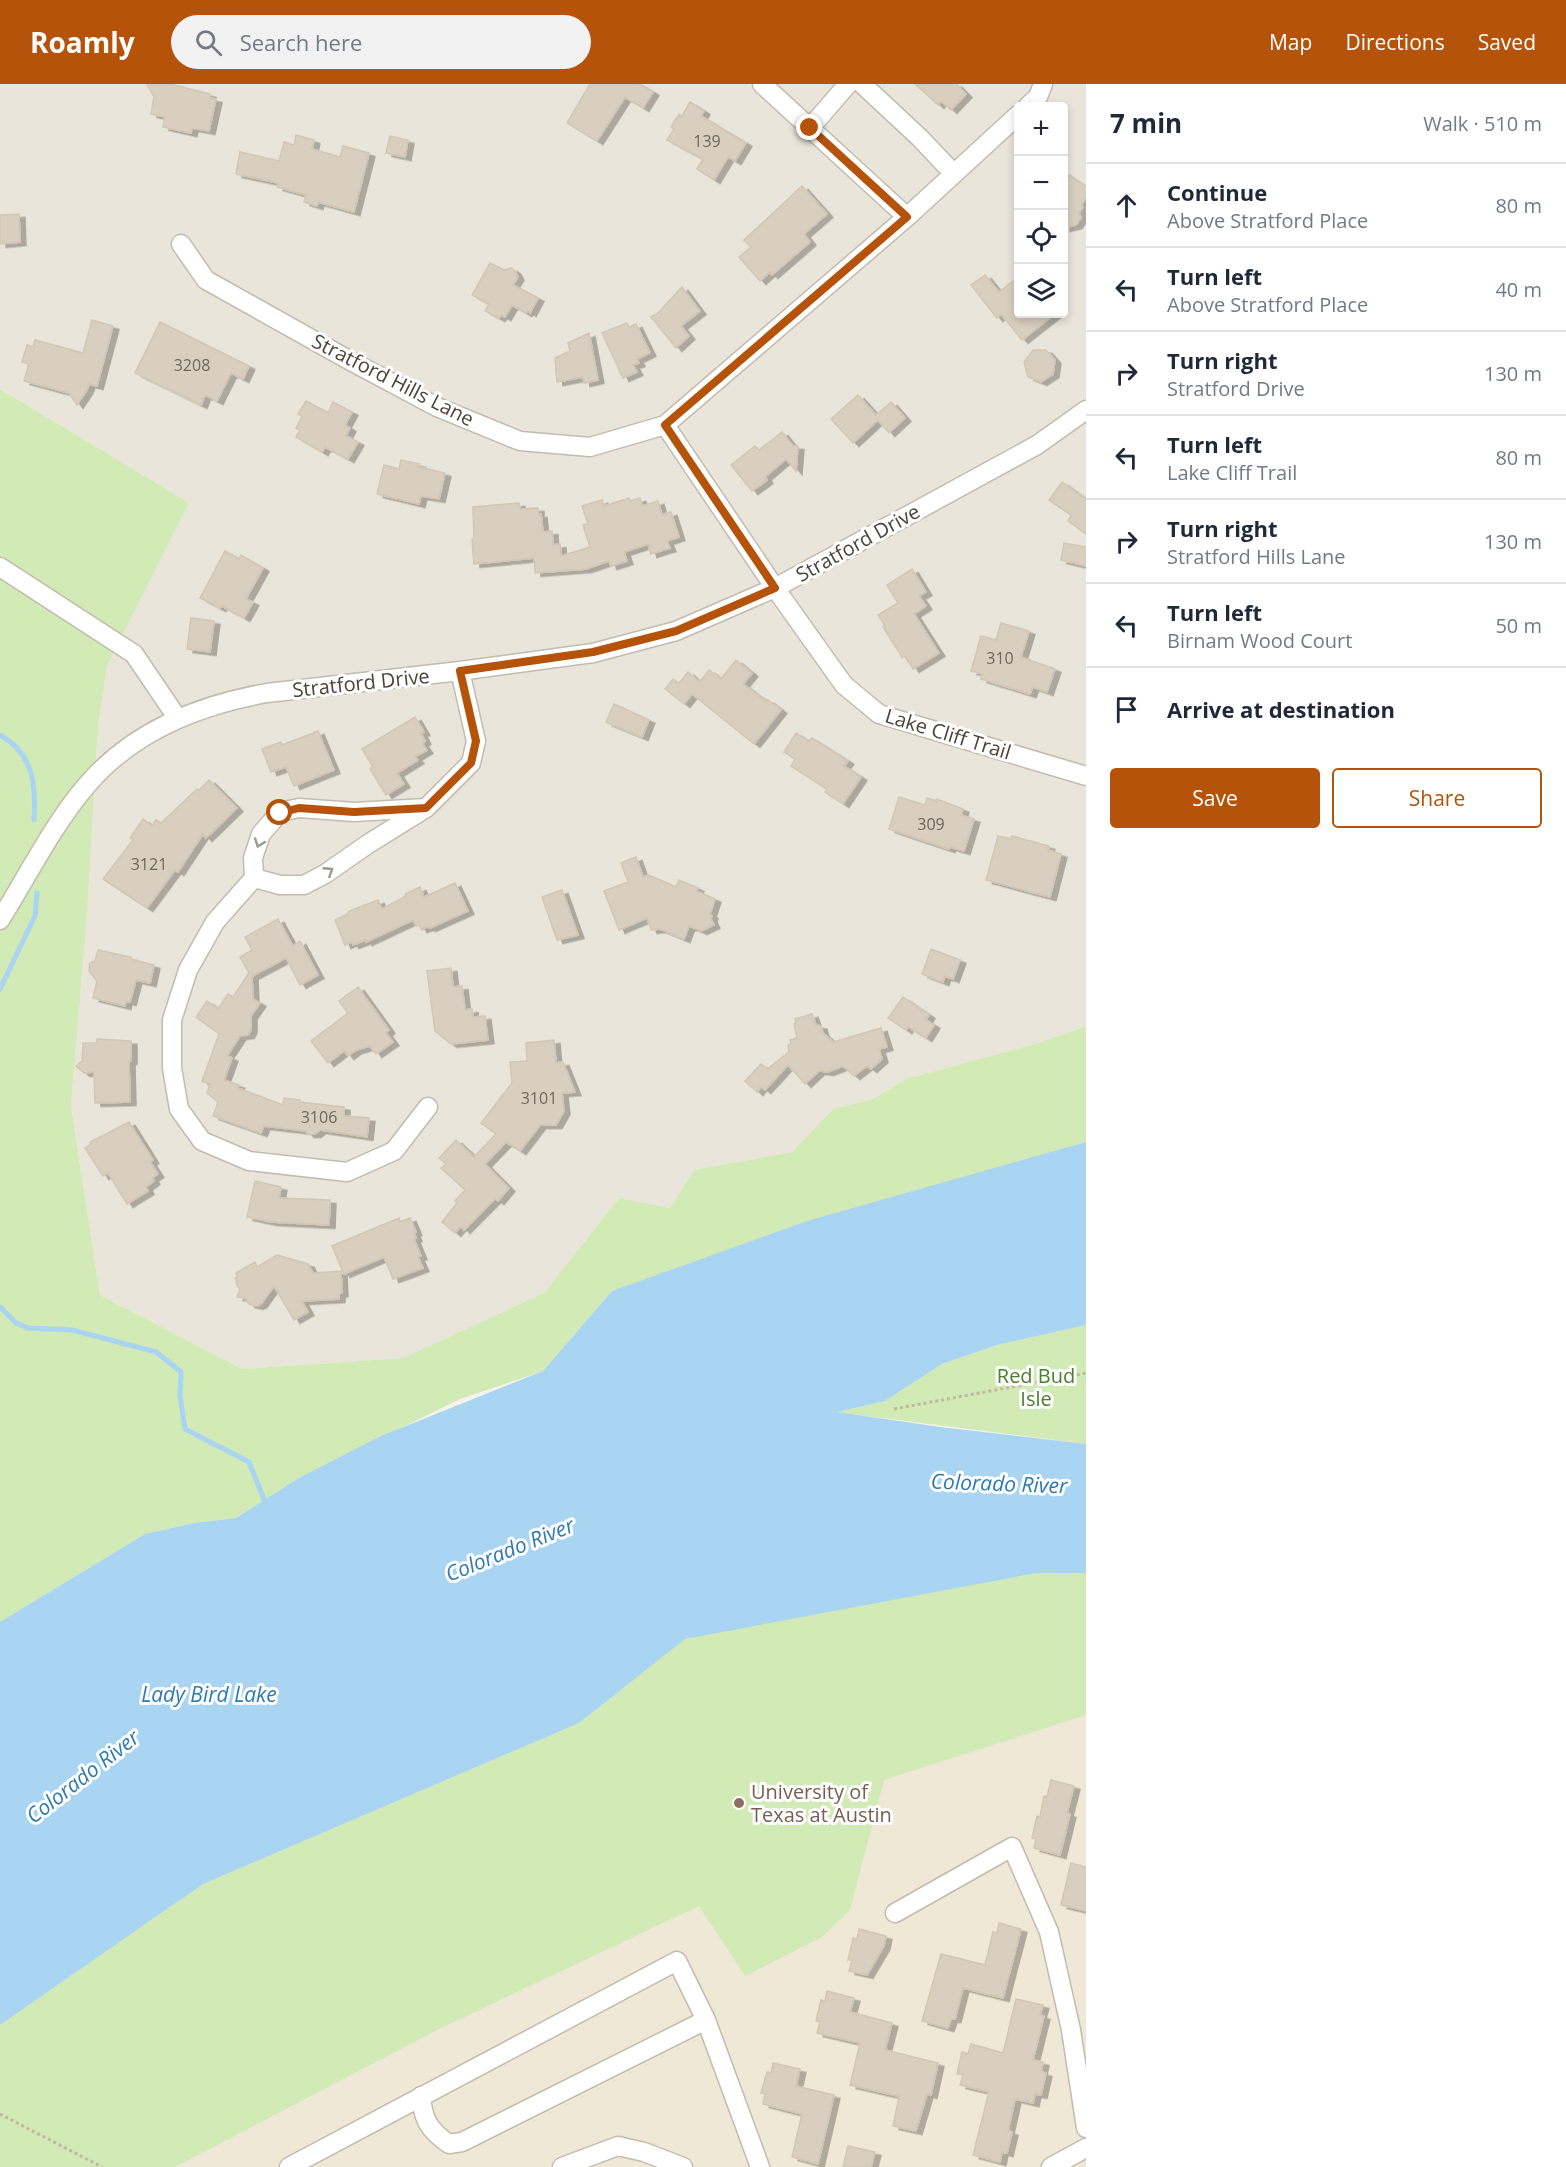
<!DOCTYPE html>
<meta charset="utf-8">
<style>
:root{--surface:#fff;--page:#f2f2f3;--text:#1f2937;--muted:#747a83;--line:#e0e1e3;--accent:#b45309}
body{margin:0;font-family:"Open Sans",sans-serif;background:var(--page);color:var(--text)}
.controls{position:absolute;right:18px;top:18px;display:grid;overflow:hidden;border-radius:6px;box-shadow:0 3px 9px #0003}
.controls button{width:54px;height:54px;display:grid;place-items:center;padding:0;border:0;border-bottom:2px solid var(--line);background:var(--surface);color:var(--text);font:30px sans-serif}
.stop{position:absolute;width:18px;height:18px;margin:-14px;border:4px solid #b45309;border-radius:50%;background:#fff}
.stop.end{background:#b45309;border-color:#fff;box-shadow:0 2px 6px #0008}
.list{margin:0;padding:0;list-style:none}
h2{display:flex;justify-content:space-between;align-items:center;height:78px;margin:0;padding:0 24px;font-size:26px}
h2 small{font-size:20px;font-weight:400;color:var(--muted)}
.list li{display:grid;grid-template-columns:39px 1fr auto;gap:18px;align-items:center;box-sizing:border-box;height:84px;padding:0 24px;border-top:2px solid var(--line)}
.list b{display:block;font-size:22px;white-space:nowrap}
.list p{margin:0;font-size:20px;white-space:nowrap;color:var(--muted)}
.list em{font-size:20px;font-style:normal;color:var(--muted)}
.actions{display:flex;gap:12px;padding:18px 24px}
.actions a{flex:1;padding:14px 0;border:2px solid var(--accent);border-radius:6px;text-align:center;font-size:21px;color:var(--accent)}
.actions .main{background:var(--accent);color:#fff}
.icon{flex:none;width:33px;height:33px;fill:none;stroke:currentColor;stroke-width:2;stroke-linecap:round;stroke-linejoin:round}
.map{position:relative;flex:none;width:1086px;height:2083px;overflow:hidden}
header{display:flex;align-items:center;gap:36px;box-sizing:border-box;height:84px;padding:0 30px;background:var(--accent);color:#fff}
header strong{font-size:28px}
nav{display:flex;gap:33px;margin-inline-start:auto;font-size:21px}
.search{width:420px;height:54px;background:var(--page);display:flex;align-items:center;gap:15px;box-sizing:border-box;padding:0 21px;border-radius:33px;color:var(--muted);font-size:22px}
main{display:flex}
aside{flex:1;background:var(--surface)}
.map>svg:first-child{display:block}
.residential{fill:#eae5da;fill-rule:evenodd}
.education{fill:#efe8d6}
.green{fill:#d2eab5}
.water{fill:#a9d4f2}
.lines{fill:none;stroke-linecap:round;stroke-linejoin:round}
.stream{stroke:#a9d4f2;stroke-width:5}
.building{fill:#d8cfc1;stroke:#d3c7b4;stroke-width:1.5;filter:url(#shadow)}
.minor-casing{stroke:#c2bbae;stroke-width:21}
.path{stroke:#c4b79f;stroke-width:3;stroke-dasharray:3 3;stroke-linecap:butt}
.minor{stroke:#fff;stroke-width:18}
.oneway{stroke:#9c9892}
.route{stroke:#b45309;stroke-width:8}
.education-dot{fill:#8d6e63;stroke:#fff;stroke-width:2}
.labels{text-anchor:middle;stroke-width:6;stroke-linejoin:round;paint-order:stroke}
.number-label{font-size:16px;fill:#6e675b}
.street-label{font-size:20px;fill:#4b4439;stroke:#fff}
.park-label{font-size:20px;fill:#4a7f2a;stroke:#fff}
.education-label{font-size:20px;fill:#785e54;stroke:#fff;text-anchor:start}
.water-label{font-size:21px;font-style:italic;fill:#2e7ab2;stroke:#fff}
</style>
<header>
<strong>Roamly</strong>
<div class="search"><svg class="icon" aria-label="search" viewBox="0 0 24 24"><circle cx="10" cy="10" r="6"/><path d="M15 15l6 6"/></svg>Search here</div>
<nav><a>Map</a><a>Directions</a><a>Saved</a></nav>
</header>
<main>
<div class="map">
<svg width="1086" height="2083" viewBox="0 0 1086 2083">
<defs>
<filter id="shadow"><feDropShadow dx="6" dy="3.5" stdDeviation="0" flood-color="#0004"/></filter>
</defs>
<rect width="100%" height="100%" fill="#f6f3ec"/>
<path class="residential" d="M0,0H1086V942L1038,959L906,995L873,1015L833,1025L792,1068L694,1086L670,1124L619,1114L544,1209L403,1274L242,1285L100,1211L71,1022L87,832L98,642L107,582L189,419L0,305ZM1018,22H1064V230H1018Z"/>
<path class="education" d="M1086,1489V2083H0V1941L203,1800L579,1639Z"/>
<path class="green" d="M0,305L189,419L107,582L98,642L87,832L71,1022L100,1211L242,1285L403,1274L544,1209L619,1114L670,1124L694,1086L792,1068L833,1025L873,1015L906,995L1038,959L1086,942V1058L992,1086L612,1207L543,1287L460,1315L297,1395L236,1434L194,1439L145,1450L0,1538Z
M1086,1241V1360L835,1328L885,1317L942,1280L997,1261Z
M1036,1489H1086V1631L884,1696L850,1826L822,1853L745,1892L699,1822L439,1945L175,2083H0V1941L203,1800L579,1639L685,1554Z"/>
<path class="water" d="M1086,1058V1241L997,1261L942,1280L885,1317L837,1328L940,1343L1086,1360V1489H1036L685,1555L579,1639L203,1800L0,1941V1538L145,1450L194,1439L236,1434L297,1395L381,1352L543,1287L612,1207L807,1137Z"/>
<g class="lines">
<path class="stream" d="M0,651C34,670 36,701 34,736
M0,905L35,832L37,809
M0,1223L16,1239L28,1244L72,1246L156,1268L181,1288L180,1312L185,1345L249,1378L267,1423"/>
</g>
<path class="building" d="M147,0H170L210,10V14L216,15L209,47L192,44L191,49L163,43L165,33L151,30L154,13Z
M590,0H640L653,8L643,24L625,13L597,57L567,39Z
M915,0H956L966,10L951,26L941,17L938,21Z
M690,18L704,27L701,32L746,59L735,77L728,73L714,96L697,85L703,75L667,56L674,45L671,43L679,30L682,32Z
M296,51L314,56L312,65L340,73L343,62L369,69L354,128L318,118L317,122L304,118L306,111L277,103L278,99L236,90L240,68L279,77L284,58L294,61Z
M390,52L408,56L405,73L386,69Z
M1064,88L1086,103V113L1081,122L1083,123L1079,129L1081,134L1076,141L1064,144Z
M802,102L827,130L804,150L810,158L772,191L770,188L760,197L739,173L751,163L744,156Z
M19,130L20,158L0,160V131Z
M490,179L504,186L511,184L515,187L518,193L513,201L538,214L530,229L528,227L526,229L512,221L505,233L501,231L499,234L485,227L489,220L472,211Z
M985,191L999,208L1018,193V230H1055L1022,256L1001,230L997,234L971,201Z
M682,203L700,227L681,242L689,252L676,264L651,233L657,230Z
M92,236L113,242L97,302L89,300L87,306L77,321L69,309L24,297L29,280L22,278L27,261L33,263L35,256L83,269Z
M160,238L249,282L243,295L231,289L217,317L205,311L201,321L135,289Z
M627,239L629,243L636,240L650,269L637,275L639,279L633,281L637,288L623,294L602,249Z
M589,249L598,296L584,299L583,293L557,298L555,274L570,267L568,259Z
M1033,266H1046L1055,276L1053,290L1041,298L1028,293L1024,278Z
M858,311L876,331L891,318L905,334L889,349L878,336L853,359L831,335Z
M306,317L328,329L333,318L352,328L345,341L350,344L346,352L358,358L348,375L325,363L322,368L296,353L300,346L296,344L302,332L298,330Z
M782,348L793,362H798L796,387L786,375L765,393L767,396L752,407L731,381L755,362L759,366Z
M401,376L420,380L419,383L445,389L439,415L421,412L419,420L377,410L384,381L399,385Z
M1062,398L1084,414L1086,412V450L1068,437L1071,431L1049,416Z
M629,414L630,417L640,414L642,422L658,417L662,431L671,428L679,453L667,457L670,464L651,470L648,460L624,468L627,477L611,482L609,477L586,485L535,489L534,474L474,480L472,455L474,454L473,423L519,419L520,425L538,424V430H541L543,448L552,447L553,461L560,460L561,472L590,463L583,441L588,440L582,422L602,416L604,422Z
M1064,459L1086,463V482L1061,476Z
M225,467L239,475L241,471L263,484L246,515L253,518L244,534L222,522L220,524L200,514Z
M912,485L926,508L919,512L926,522L914,530L939,569L913,585L905,572L902,574L897,565L883,543L885,542L878,531L898,519L887,501Z
M191,534L214,537L210,568L187,565Z
M1001,539L1029,547L1021,573L1055,585L1047,608L1033,603L1030,610L981,595L983,590L971,587L981,552L996,556Z
M736,576L752,589L743,600L767,618L768,616L781,626L754,660L692,610L684,620L665,605L673,595L679,599L688,588L700,598L709,586L721,595Z
M614,620L649,636L642,653L606,638Z
M415,633L424,648L421,649L425,657L422,659L427,666L415,673L418,676L397,689L404,700L386,711L370,685L373,683L362,665Z
M318,647L334,686L294,702L286,683L271,688L262,665L281,658L282,661Z
M796,649L809,657L812,654L848,677L844,682L861,693L843,720L825,708L827,705L791,682L795,675L784,668Z
M209,696L237,724L206,754L203,750L178,788L175,786L147,824L103,795L133,756L130,754L143,735L152,742L156,736L161,739L197,705L199,706Z
M899,713L925,721L927,714L937,717V715L963,725L961,731L974,735L964,767L950,763L949,765L889,745Z
M998,752L1011,755L1012,752L1049,762L1048,766L1061,770L1050,813L986,796Z
M636,773L643,793L649,791L676,803L679,796L698,804L696,807L715,815L710,830L712,831L711,835L714,841L701,847L689,842L684,855L660,845L651,846L647,834L619,846L604,807L628,798L621,779Z
M455,799L468,827L430,844L427,843L421,845L419,841L416,842L413,836L366,858V856L353,861L352,858L345,861L335,836L346,831L349,827L378,816L382,825L406,812L405,810L420,803L424,813Z
M562,806L578,851L557,856L542,813Z
M278,835L293,862L300,857L318,891L300,901L286,874L252,892L253,915L260,919L251,932V946L248,951L240,952L227,972L232,974L224,996L239,1001L238,1004L283,1021L284,1014L300,1016V1018L344,1023V1032L369,1034L367,1053L320,1046L315,1050H308L306,1047L264,1042L261,1049L213,1032L218,1018L207,1009L210,1000L202,997L219,950L196,933L207,917L218,925L228,910L233,913L249,889L240,873L252,866L245,853Z
M931,865L960,876L953,895L945,892L943,898L922,890Z
M98,866L131,873V875L154,881L150,899L136,896L130,918L126,917L125,922L93,914L97,897L89,887L90,879L95,877Z
M451,884L453,903L462,902L465,926L472,925L473,933L485,932L488,956L451,960L435,947L427,887Z
M358,903L389,946L386,949L393,958L376,970L370,962L356,966L348,972L344,967L328,979L311,957L348,929L339,917Z
M903,913L929,931L926,936L934,941L926,954L908,943L906,946L888,934Z
M812,930L816,941L821,942L823,949L833,958L881,944L887,963L879,965L882,975L871,985L867,982L854,992L843,982L828,988L819,987L805,1000L788,981L765,1006L761,1003L757,1008L745,997L761,980L767,985L789,968L788,961L791,960L790,956L797,954L794,940L796,939L795,935Z
M97,955L131,957V977H129L130,1018L95,1019L94,988L84,989L76,982L82,977L83,959H97Z
M554,956L556,979L563,978L575,1008L562,1009L564,1027L556,1041H540L520,1067L506,1058L485,1080L509,1104L498,1117L495,1115L464,1146L461,1142L455,1149L442,1138L457,1119L455,1117L465,1106L441,1084L446,1080L439,1074L456,1056L474,1073L496,1050L481,1039L512,999L510,978L527,977L526,959Z
M129,1038L153,1076L150,1078L158,1090L152,1094L154,1097L146,1103L148,1107L127,1120L108,1089L103,1092L85,1064L91,1060L90,1058Z
M255,1097L281,1103L279,1114L330,1116L329,1141L271,1138L247,1133Z
M399,1134L400,1138L410,1134L416,1148L414,1149L416,1154L414,1155L421,1172L418,1173L423,1184L393,1195L384,1173L344,1190L332,1162Z
M277,1171L308,1180L313,1189L341,1187L342,1209L339,1210V1215L302,1217L308,1228L294,1236L274,1202L261,1220L257,1222L249,1220L245,1214L237,1213L240,1206L236,1199L237,1198L235,1194L238,1192L236,1189L255,1178L257,1183Z
M1051,1696L1074,1702L1067,1729L1070,1730L1060,1771L1034,1764L1036,1755L1032,1754L1037,1732L1040,1733L1044,1712L1047,1713Z
M1071,1779L1086,1783V1827L1061,1821Z
M999,1839L1021,1845L1003,1914L963,1904L955,1935H951L948,1944L922,1937L941,1870L985,1881L993,1848L997,1849Z
M859,1845L886,1852L884,1862L867,1891L849,1887L852,1876H848L853,1854L857,1855Z
M827,1907L854,1914L850,1928L892,1939L885,1966L938,1979L931,2011L927,2010L916,2047L893,2042L899,2013L898,2012L850,2001L860,1959L817,1949L820,1938L816,1937L821,1916L825,1917Z
M1016,1915L1043,1921L1040,1931L1044,1932L1033,1976L1043,1978L1041,1988L1046,1989L1041,2011L1035,2010L1033,2019L1015,2015L1008,2047L1012,2048L1007,2069L1002,2068L1000,2078L973,2071L989,2008L960,2001L963,1991L957,1990L962,1968L968,1970L971,1960L1003,1969Z
M773,1979L800,1985L796,2002L834,2011L818,2080L792,2073L802,2030L763,2020L765,2010L761,2009L767,1988L771,1989Z
M848,2062L875,2068L871,2083H843Z"/>
<g class="lines">
<defs>
<path id="minor" d="M762,0L907,133
M862,0L920,54L954,90
M1028,22L1038,13L1043,0
M810,44L848,0
M181,160L206,196L347,275L437,323L520,357L590,363L665,341L907,133L1018,31
M665,341L775,504L844,601L879,630L1086,692
M0,483L134,570L178,635
M426,724L354,728L299,724L280,728L261,750L253,774L254,794L215,838L188,886L172,936V984L179,1025L202,1057L249,1077L347,1088L394,1067L428,1023
M254,794L280,801H304L325,790L368,760L426,724L471,679L476,657L460,587
M0,836C27,793 54,739 87,701C133,647 199,621 267,609L460,587L593,569L676,547L775,504L1037,361L1086,326
M895,1829L1012,1763L1049,1848L1071,1946L1086,2044
M421,2012C423,2036 429,2046 449,2060L462,2058L706,1936
M289,2083L677,1877L706,1936L760,2083
M562,2083L618,2062L644,2068L683,2083
M1051,2083L1086,2064"/>
</defs>
<use href="#minor" class="minor-casing"/>
<path class="path" d="M894,1325L1086,1289
M0,2030L102,2083"/>
<use href="#minor" class="minor"/>
</g>
<defs><path id="oneway-chevron" d="M-2-3.5L2.5 0L-2 3.5" fill="none" stroke-width="1.6" stroke-linecap="round" stroke-linejoin="round" transform="scale(1.5)"/></defs>
<g class="oneway">
<use href="#oneway-chevron" transform="translate(259 759) rotate(110)"/>
<use href="#oneway-chevron" transform="translate(329 787) rotate(-33)"/>
</g>
<g class="lines">
<path class="route" d="M280,729L299,724L354,728L426,724L471,679L476,657L460,587L593,568L676,547L775,504L665,341L907,133L810,44"/>
</g>
<circle class="education-dot" cx="739" cy="1719" r="6"/>
<g class="labels">
<g class="number-label">
<text x="707" y="63">139</text>
<text x="192" y="287">3208</text>
<text x="1000" y="580">310</text>
<text x="931" y="746">309</text>
<text x="149" y="786">3121</text>
<text x="539" y="1020">3101</text>
<text x="319" y="1039">3106</text>
</g>
<g class="street-label">
<text transform="translate(393 296) rotate(27)" y="7">Stratford Hills Lane</text>
<text transform="translate(858 459) rotate(-29)" y="7">Stratford Drive</text>
<text transform="translate(361 599) rotate(-6)" y="7">Stratford Drive</text>
<text transform="translate(948 650) rotate(17)" y="7">Lake Cliff Trail</text>
</g>
<g class="park-label">
<text x="1036" y="1299">Red Bud<tspan x="1036" dy="23">Isle</tspan></text>
</g>
<g class="education-label">
<text x="751" y="1715">University of<tspan x="751" dy="23">Texas at Austin</tspan></text>
</g>
<g class="water-label">
<text transform="translate(999 1400) rotate(2)" y="7">Colorado River</text>
<text transform="translate(510 1466) rotate(-22)" y="7">Colorado River</text>
<text x="209" y="1618">Lady Bird Lake</text>
<text transform="translate(83 1693) rotate(-38)" y="7">Colorado River</text>
</g>
</g>
</svg>
<div class="controls">
<button>+</button>
<button>−</button>
<button><svg class="icon" aria-label="locate" viewBox="0 0 24 24"><circle cx="12" cy="12" r="6"/><path d="M12 2v4M12 18v4M2 12h4M18 12h4"/></svg></button>
<button><svg class="icon" aria-label="layers" viewBox="0 0 24 24"><path d="M12 4l9 5-9 5-9-5zM3 14l9 5 9-5"/></svg></button>
</div>
<div class="stop" style="left:280px;top:729px"></div>
<div class="stop end" style="left:810px;top:44px"></div>
</div>
<aside>
<h2>7 min<small>Walk · 510 m</small></h2>
<ul class="list">
<li><svg class="icon" aria-label="ahead" viewBox="0 0 24 24"><path d="M12 20V5M6 11l6-6 6 6"/></svg><div><b>Continue</b><p>Above Stratford Place</p></div><em>80 m</em></li>
<li><svg class="icon" aria-label="left" viewBox="0 0 24 24"><path d="M17 20v-9H6M10 6l-5 5 5 5"/></svg><div><b>Turn left</b><p>Above Stratford Place</p></div><em>40 m</em></li>
<li><svg class="icon" aria-label="right" viewBox="0 0 24 24"><path d="M7 20v-9h11M14 6l5 5-5 5"/></svg><div><b>Turn right</b><p>Stratford Drive</p></div><em>130 m</em></li>
<li><svg class="icon" aria-label="left" viewBox="0 0 24 24"><path d="M17 20v-9H6M10 6l-5 5 5 5"/></svg><div><b>Turn left</b><p>Lake Cliff Trail</p></div><em>80 m</em></li>
<li><svg class="icon" aria-label="right" viewBox="0 0 24 24"><path d="M7 20v-9h11M14 6l5 5-5 5"/></svg><div><b>Turn right</b><p>Stratford Hills Lane</p></div><em>130 m</em></li>
<li><svg class="icon" aria-label="left" viewBox="0 0 24 24"><path d="M17 20v-9H6M10 6l-5 5 5 5"/></svg><div><b>Turn left</b><p>Birnam Wood Court</p></div><em>50 m</em></li>
<li><svg class="icon" aria-label="arrive" viewBox="0 0 24 24"><path d="M6 21V4h12l-3 4 3 4H6"/></svg><div><b>Arrive at destination</b></div></li>
</ul>
<div class="actions"><a class="main">Save</a><a>Share</a></div>
</aside>
</main>
